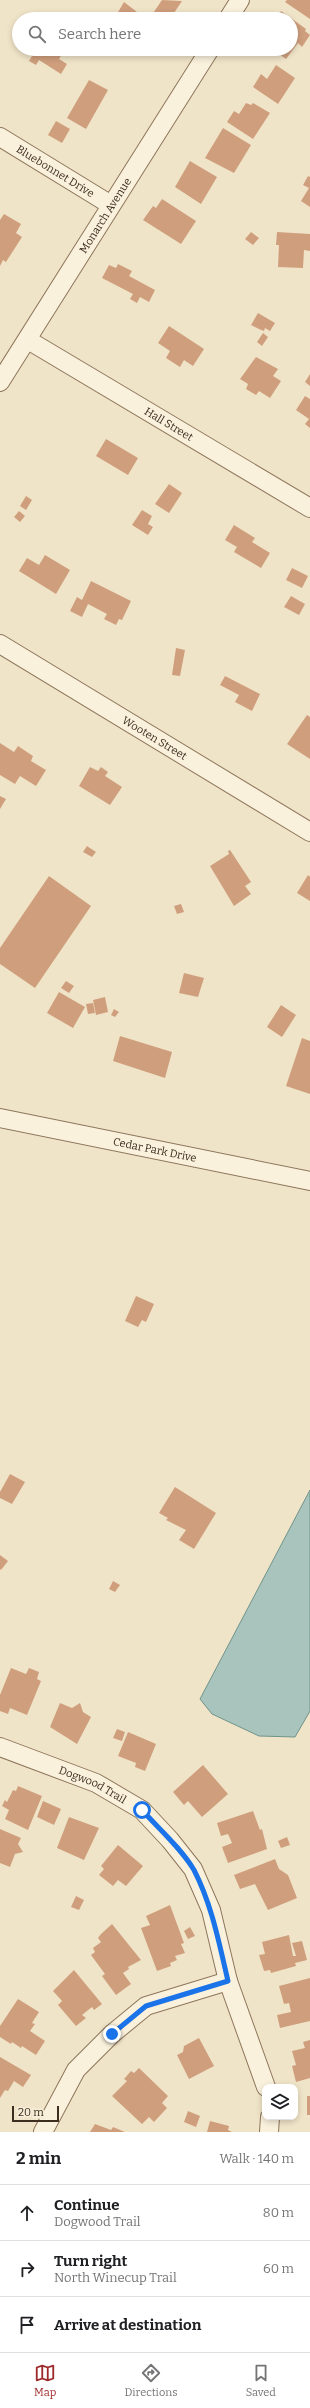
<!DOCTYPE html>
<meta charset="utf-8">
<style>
:root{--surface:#fff;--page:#f2f2f2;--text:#202124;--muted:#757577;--line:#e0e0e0;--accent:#9e2a2b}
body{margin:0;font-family:Bitter,serif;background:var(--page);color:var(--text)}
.controls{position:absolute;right:12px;bottom:12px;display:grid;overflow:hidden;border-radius:8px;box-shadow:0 2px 6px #0003}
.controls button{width:36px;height:36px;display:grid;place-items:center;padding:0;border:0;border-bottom:1px solid var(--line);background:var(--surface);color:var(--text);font:20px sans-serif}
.scale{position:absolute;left:12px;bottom:10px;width:47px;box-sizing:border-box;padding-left:4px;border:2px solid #3d2e20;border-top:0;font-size:11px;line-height:14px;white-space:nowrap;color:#3d2e20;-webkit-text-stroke:3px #f7eed8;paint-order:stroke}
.stop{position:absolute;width:12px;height:12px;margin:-9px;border:3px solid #1a73e8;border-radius:50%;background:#fff}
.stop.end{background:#1a73e8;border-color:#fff;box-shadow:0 1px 4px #0008}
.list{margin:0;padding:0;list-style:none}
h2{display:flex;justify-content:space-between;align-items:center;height:52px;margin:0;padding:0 16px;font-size:17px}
h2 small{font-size:13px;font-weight:400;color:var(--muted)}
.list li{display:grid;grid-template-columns:26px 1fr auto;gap:12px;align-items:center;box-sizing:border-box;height:56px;padding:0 16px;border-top:1px solid var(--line)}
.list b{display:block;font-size:15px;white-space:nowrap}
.list p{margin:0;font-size:13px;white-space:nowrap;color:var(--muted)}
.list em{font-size:13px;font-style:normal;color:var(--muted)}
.icon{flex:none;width:22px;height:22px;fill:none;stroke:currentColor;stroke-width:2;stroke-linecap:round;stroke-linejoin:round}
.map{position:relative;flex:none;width:310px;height:2132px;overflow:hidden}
.search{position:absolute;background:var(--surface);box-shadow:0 2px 6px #0003;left:12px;right:12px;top:12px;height:44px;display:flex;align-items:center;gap:10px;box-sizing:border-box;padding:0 14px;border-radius:22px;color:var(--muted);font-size:15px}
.sheet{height:220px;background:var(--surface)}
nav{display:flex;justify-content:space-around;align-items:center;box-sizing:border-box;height:56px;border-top:1px solid var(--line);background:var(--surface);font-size:11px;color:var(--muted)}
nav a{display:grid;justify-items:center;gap:2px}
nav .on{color:var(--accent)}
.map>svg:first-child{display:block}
.water{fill:#a9c4bc;stroke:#6f938a}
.building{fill:#cf9f7d}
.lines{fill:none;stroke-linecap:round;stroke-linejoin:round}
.street-casing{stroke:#8d765c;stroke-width:20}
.street{stroke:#faf1dc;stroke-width:18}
.route{stroke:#1a73e8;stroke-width:5}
.labels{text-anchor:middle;stroke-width:4;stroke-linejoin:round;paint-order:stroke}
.street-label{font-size:11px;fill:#3d2e20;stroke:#f7eed8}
</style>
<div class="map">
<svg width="310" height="2132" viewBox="0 0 310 2132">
<rect width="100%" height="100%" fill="#f0e4c8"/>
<path class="water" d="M310,1490V1711L295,1737L259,1736L212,1714L200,1699Z"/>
<path class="building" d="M162,0L182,1L170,19H149Z
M287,0H310V19L285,2Z
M124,2L137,12L132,19H114Z
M281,11L306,29L305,31L310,35L302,47L298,43L286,59L272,49H291V19H276Z
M22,49H54L62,54L59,59L67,64L61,74L39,60L36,65L29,61L32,56Z
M276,65L295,78L278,104L253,87L261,74L267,79Z
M89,80L108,90L86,129L67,118Z
M246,103L251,105L253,103L270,113L253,139L227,122L234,111L239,114Z
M56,121L70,129L62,143L48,135Z
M223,128L251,145L234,173L205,158Z
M190,161L217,177L201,204L175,187Z
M308,176L310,177V207L301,201L309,188L303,185Z
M162,199L196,221L181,244L143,220L153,206L156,208Z
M4,214L21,224L16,233L22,237L6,262L3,260L0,266V220Z
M251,232L259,238L253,245L245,239Z
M277,232L310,234V251L304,250L303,268L278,267L279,245H276Z
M118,264L132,271L129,276L155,290L149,302L140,297L137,303L130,299L133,294L102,278L109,265L116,268Z
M258,313L275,323L270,331L265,328L264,331L259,329L251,325Z
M169,326L204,349L193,366L184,360L180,367L166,358L170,351L158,343Z
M263,333L268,337L262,346L257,342Z
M256,357L278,369L273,376L281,381L270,398L259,391L256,395L246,389L248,384L240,379Z
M310,374V386L305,382Z
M305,396L310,399V428L305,424L309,419L296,410Z
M106,439L138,458L128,475L96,456Z
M169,484L182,493L169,513L155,504Z
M26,496L32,500L26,510L20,506Z
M142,510L152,516L148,524L153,527L148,535L132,525Z
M19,511L25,516L20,522L14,517Z
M234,525L255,538L252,542L270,553L261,568L234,552L237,547L225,540Z
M45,555L70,570L56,594L19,571L27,558L39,565Z
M292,568L308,576L302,588L286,580Z
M91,581L131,601L122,620L119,619L116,625L104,619L107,614L88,604L82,617L70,611L77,597L82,600Z
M291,596L305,604L299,615L284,607Z
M176,648L185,650L180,676L172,675Z
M225,676L260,694L252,711L235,702L239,695L220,685Z
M307,715L310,717V759L287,744Z
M0,743L14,752L18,746L33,756L31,761L46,770L36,786L20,776L15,784L0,775Z
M90,767L98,771L101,767L108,772L105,776L122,787L110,805L79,786Z
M0,796L6,799L0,809Z
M87,846L96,852L92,857L83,852Z
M230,850L251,882L245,886L251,894L234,906L210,866L229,854L228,851Z
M308,875L310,877V901L297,893Z
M49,876L91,906L35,988L0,964V948Z
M181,904L184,912L177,914L174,906Z
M184,973L204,978L198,997L179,993Z
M66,981L74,986L69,993L61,988Z
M59,992L85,1007L73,1028L47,1013Z
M105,997L108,1012L96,1015L93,1000Z
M93,1003L95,1013L88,1014L86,1004Z
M281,1005L296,1015L282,1037L267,1027Z
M114,1009L119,1012L115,1017L111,1015Z
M120,1036L172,1052L165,1078L113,1061Z
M302,1038L310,1041V1094L286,1086Z
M136,1296L154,1304L146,1322L142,1320L138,1327L125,1321Z
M10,1474L25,1482L12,1504L0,1498V1492Z
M175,1487L216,1513L194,1549L179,1540L186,1530L166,1520L168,1518L159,1513Z
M0,1555L8,1561L1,1570L0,1569Z
M113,1581L120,1585L115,1592L109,1589Z
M11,1668L26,1674L29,1668L39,1672L37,1679L41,1681L27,1715L10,1708L8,1714L0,1711V1695Z
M60,1703L72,1708L80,1703L83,1712L91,1717L77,1744L50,1727Z
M117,1729L125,1732L122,1741L113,1738Z
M128,1732L156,1744L145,1771L135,1767L136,1763L118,1756Z
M203,1765L228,1794L202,1817L188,1801L184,1805L173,1792Z
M18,1786L42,1796L28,1830L5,1819L9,1810L2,1806L5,1800L7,1802L13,1790L16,1791Z
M43,1801L61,1809L54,1825L37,1817Z
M253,1811L260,1830L262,1829L267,1849L228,1863L222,1847L232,1843L228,1834L221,1836L217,1823Z
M69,1817L99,1828L84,1860L57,1848Z
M0,1829L21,1838L18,1844L23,1852L15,1854L10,1867L0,1863Z
M287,1837L290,1845L281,1848L278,1841Z
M118,1845L143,1866L126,1886L118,1880L113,1886L99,1875L104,1869L101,1866Z
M275,1859L279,1869L288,1875L297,1898L268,1910L255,1884L240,1889L234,1875Z
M76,1896L84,1900L79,1910L71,1907Z
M170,1905L184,1943L181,1944L185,1953L175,1956L177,1960L170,1963L171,1966L157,1971L141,1928L150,1925L146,1916Z
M112,1924L141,1960L128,1967L129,1969L123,1973L131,1984L116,1995L102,1976L105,1974L91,1955L95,1952L93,1948L101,1942L98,1938L101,1934Z
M190,1927L195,1936L188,1939L184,1931Z
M289,1935L293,1956H296L292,1943L302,1941L307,1960L295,1963L296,1966L271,1973L270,1970L264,1971L259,1955L265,1954L262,1942Z
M74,1970L102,2004L94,2010L92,2007L82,2015L86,2018L76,2026L58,2005L62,2001L53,1991Z
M310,1978V2021L280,2028L277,2015L291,2012L289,2003L284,2004L279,1986Z
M18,1999L39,2012L32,2023L35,2024L30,2031L45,2041L36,2055L22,2046L21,2048L12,2042L11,2044L0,2037V2026Z
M199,2038L214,2066L189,2079L177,2055L183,2052L184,2046Z
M310,2040V2078L296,2082L292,2066L296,2065L292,2051L305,2048L303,2042Z
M0,2057L31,2075L23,2087L14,2081L8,2091L5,2090L0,2098Z
M139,2068L168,2096L162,2103L167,2108L154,2122L149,2117L142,2124L112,2096L127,2081L124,2079L131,2071L134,2073Z
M307,2096H310V2115H307Z
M188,2111L200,2116L196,2127L184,2122Z
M210,2121L229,2126L228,2130L232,2132H207Z
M95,2124L111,2130L113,2127L125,2132H90Z"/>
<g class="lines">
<defs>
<g id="street">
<path d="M228,19L240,0"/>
<path id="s1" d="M0,137L111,205"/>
<path id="s2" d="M28,340L310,508"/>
<path id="s3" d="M0,382L210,49"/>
<path id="s4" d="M0,644L310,832"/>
<path id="s5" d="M0,1118L310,1181"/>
<path id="s6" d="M0,1747L96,1783L142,1810L170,1840L193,1869L211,1910L228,1981L266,2087"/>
<path d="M43,2132L76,2070L112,2034L146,2006L228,1981"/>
<path d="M269,2132L270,2117"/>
</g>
</defs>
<use href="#street" class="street-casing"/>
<use href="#street" class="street"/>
</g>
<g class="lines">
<path class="route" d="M112,2034L146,2006L228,1981C219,1943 212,1905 194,1870C181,1848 159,1829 142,1810"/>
</g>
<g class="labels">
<g class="street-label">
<text dy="4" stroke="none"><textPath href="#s1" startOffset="65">Bluebonnet Drive</textPath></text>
<text dy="4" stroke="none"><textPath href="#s3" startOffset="197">Monarch Avenue</textPath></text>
<text dy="4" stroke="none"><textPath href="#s2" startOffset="164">Hall Street</textPath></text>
<text dy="4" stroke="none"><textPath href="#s4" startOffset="181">Wooten Street</textPath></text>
<text dy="4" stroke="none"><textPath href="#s5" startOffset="158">Cedar Park Drive</textPath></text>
<text dy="4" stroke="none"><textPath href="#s6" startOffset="100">Dogwood Trail</textPath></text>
</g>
</g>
</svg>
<div class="controls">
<button><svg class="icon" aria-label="layers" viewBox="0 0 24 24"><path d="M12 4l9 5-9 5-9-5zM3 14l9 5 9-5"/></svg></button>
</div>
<div class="scale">20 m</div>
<div class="stop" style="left:142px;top:1810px"></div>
<div class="stop end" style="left:112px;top:2034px"></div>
<div class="search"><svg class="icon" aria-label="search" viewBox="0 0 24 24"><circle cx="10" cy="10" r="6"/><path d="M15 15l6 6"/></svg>Search here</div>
</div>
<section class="sheet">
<h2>2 min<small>Walk · 140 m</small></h2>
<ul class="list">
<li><svg class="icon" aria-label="ahead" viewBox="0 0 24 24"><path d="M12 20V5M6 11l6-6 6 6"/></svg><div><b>Continue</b><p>Dogwood Trail</p></div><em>80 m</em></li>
<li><svg class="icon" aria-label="right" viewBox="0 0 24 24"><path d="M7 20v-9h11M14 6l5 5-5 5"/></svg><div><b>Turn right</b><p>North Winecup Trail</p></div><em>60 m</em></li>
<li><svg class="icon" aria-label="arrive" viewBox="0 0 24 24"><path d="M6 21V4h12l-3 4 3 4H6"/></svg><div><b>Arrive at destination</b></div></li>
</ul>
</section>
<nav>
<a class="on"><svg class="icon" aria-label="map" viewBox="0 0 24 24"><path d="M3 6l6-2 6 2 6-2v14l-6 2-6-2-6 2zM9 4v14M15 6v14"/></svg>Map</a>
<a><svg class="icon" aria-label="directions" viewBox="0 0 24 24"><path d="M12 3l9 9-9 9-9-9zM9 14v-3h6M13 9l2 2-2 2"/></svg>Directions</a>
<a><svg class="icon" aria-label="saved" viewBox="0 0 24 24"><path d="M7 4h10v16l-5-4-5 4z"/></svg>Saved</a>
</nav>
